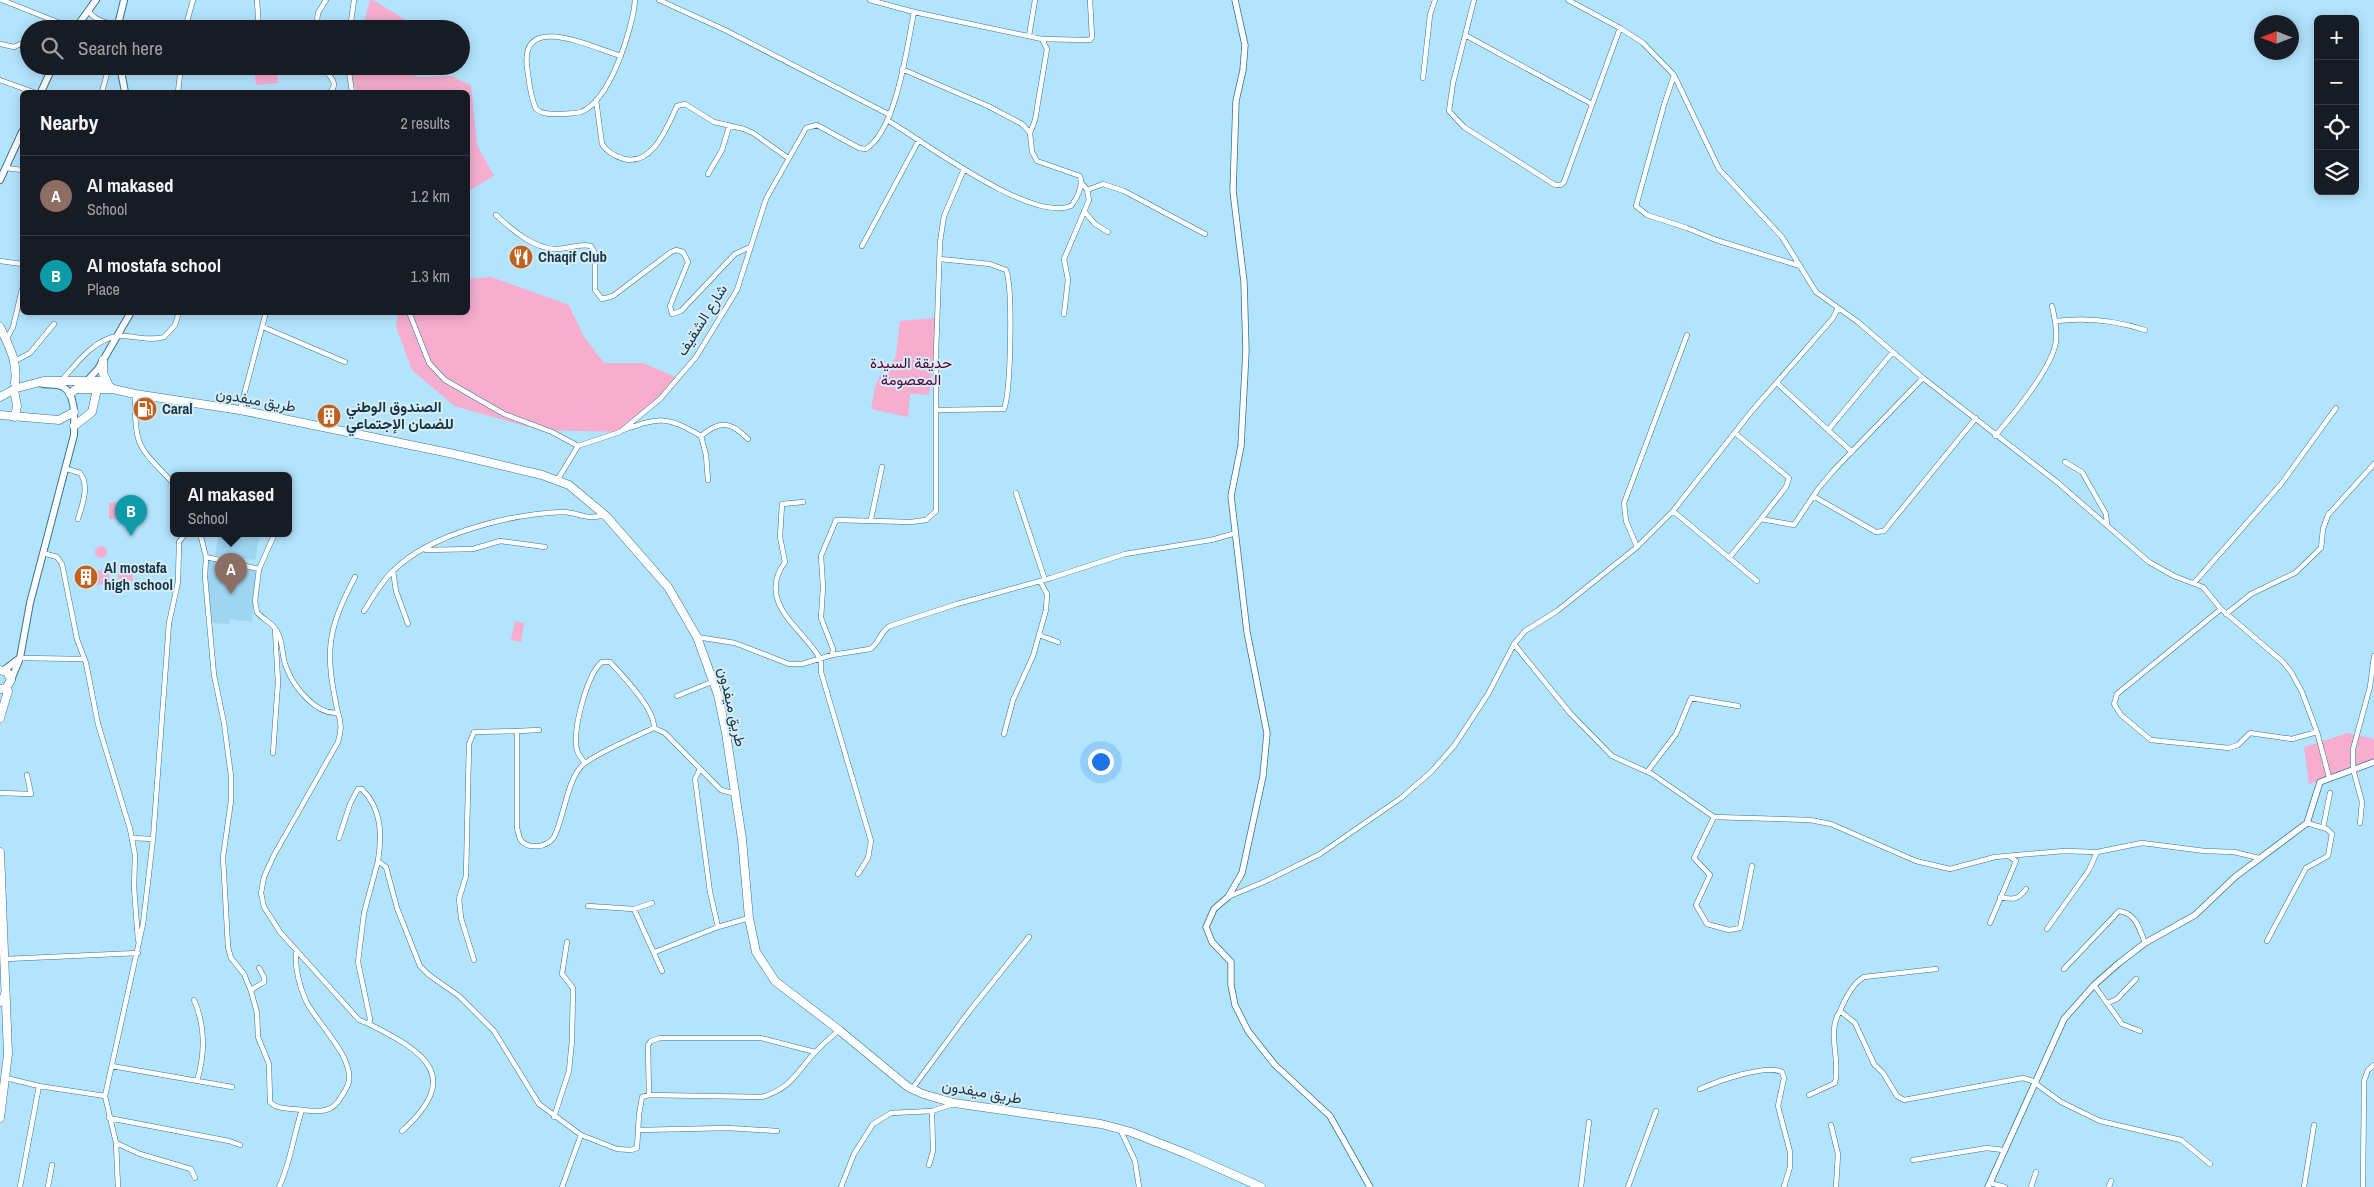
<!DOCTYPE html>
<meta charset="utf-8">
<style>
:root{--surface:#171b24;--page:#242831;--text:#f1f3f6;--muted:#9ea1a6;--line:#363941;--accent:#c1611d}
body{margin:0;font-family:"Archivo Narrow",Vazirmatn,sans-serif;background:var(--page);color:var(--text)}
.controls{position:absolute;right:15px;top:15px;display:grid;overflow:hidden;border-radius:8px;box-shadow:0 2px 12px #0003}
.controls button{width:45px;height:45px;display:grid;place-items:center;padding:0;border:0;border-bottom:1px solid var(--line);background:var(--surface);color:var(--text);font:25px sans-serif}
.compass{position:absolute;left:2254px;top:15px;width:45px;height:45px;border-radius:50%;background:var(--surface);box-shadow:0 2px 12px #0003;rotate:270deg}
.you{position:absolute;left:1100px;top:761px;width:18px;height:18px;margin:-12px;border:4px solid #fff;border-radius:50%;background:#1a73e8;box-shadow:0 0 0 8px #1a73e833}
.badge{display:grid;place-items:center;width:32px;height:32px;border-radius:50%;background:var(--accent);color:#fff;font-size:16px;font-weight:700}
.pin{position:absolute;translate:-50% -41px;filter:drop-shadow(0 1px 2px #0008)}
.pin::after{content:'';position:absolute;top:26px;width:18px;height:15px;background:inherit;clip-path:polygon(0 0,100% 0,50% 100%)}
.popup{position:absolute;left:170px;top:472px;width:122px;height:65px;box-sizing:border-box;display:grid;place-content:center;border-radius:8px;background:var(--surface);filter:drop-shadow(0 1px 4px #0005);font-size:16px;white-space:nowrap;color:var(--muted)}
.popup b{font-size:19px;color:var(--text)}
.popup::after{content:'';position:absolute;left:50%;top:100%;margin-left:-10px;border:10px solid transparent;border-top-color:var(--surface)}
.list{margin:0;padding:0;list-style:none}
h2{display:flex;justify-content:space-between;align-items:center;height:65px;margin:0;padding:0 20px;font-size:21px}
h2 small{font-size:16px;font-weight:400;color:var(--muted)}
.list li{display:grid;grid-template-columns:32px 1fr auto;gap:15px;align-items:center;box-sizing:border-box;height:80px;padding:0 20px;border-top:1px solid var(--line)}
.list b{display:block;font-size:19px;white-space:nowrap}
.list p{margin:0;font-size:16px;white-space:nowrap;color:var(--muted)}
.list em{font-size:16px;font-style:normal;color:var(--muted)}
.icon{flex:none;width:28px;height:28px;fill:none;stroke:currentColor;stroke-width:2;stroke-linecap:round;stroke-linejoin:round}
.map{position:relative;flex:none;width:2374px;height:1187px;overflow:hidden}
.search{position:absolute;background:var(--surface);box-shadow:0 2px 12px #0003;left:20px;top:20px;width:450px;height:55px;display:flex;align-items:center;gap:12px;box-sizing:border-box;padding:0 18px;border-radius:28px;color:var(--muted);font-size:19px}
.panel{position:absolute;background:var(--surface);box-shadow:0 2px 12px #0003;left:20px;top:90px;width:450px;height:225px;border-radius:8px}
.map>svg:first-child{display:block}
.built{fill:#9ed5f1}
.green{fill:#f6adce}
.lines{fill:none;stroke-linecap:round;stroke-linejoin:round}
.minor-casing{stroke:#36738f;stroke-width:5.5}
.tertiary-casing{stroke:#36738f;stroke-width:7}
.secondary-casing{stroke:#36738f;stroke-width:8}
.primary-casing{stroke:#36738f;stroke-width:9}
.minor{stroke:#fff;stroke-width:4.5}
.tertiary{stroke:#fff;stroke-width:5.5}
.secondary{stroke:#fff;stroke-width:6}
.primary{stroke:#fff;stroke-width:8}
.labels{text-anchor:middle;stroke-width:4;stroke-linejoin:round;paint-order:stroke}
.poi-label{font-size:15px;font-weight:bold;fill:#1a3440;stroke:#d5edfa;text-anchor:start}
.street-label{font-size:15px;fill:#1a3440;stroke:#d5edfa}
.park-label{font-size:15px;fill:#540134;stroke:#d5edfa}
</style>
<div class="map">
<svg width="2374" height="1187" viewBox="0 0 2374 1187">
<rect width="100%" height="100%" fill="#b3e4fd"/>
<path class="built" d="M219,533H260L255,560L215,555Z
M206,559L256,568L252,622L230,619L229,624L211,623Z"/>
<path class="green" d="M370,0H373L421,29H362Z
M276,66L278,83L256,85L254,67Z
M352,66H417L415,77L451,76L471,85L477,145L494,176L468,191V92H356L351,71Z
M491,277L569,305L583,335L604,363H643L680,379L619,432L539,430L454,406L412,370L396,327L398,313L468,312V279Z
M936,318L934,356L929,395L910,394L908,417L871,409C875,394 873,376 889,369L896,356L900,321Z
M141,501V518L109,519V503Z
M95 552a6 6 0 1 1 12 0a6 6 0 1 1-12 0Z
M133,563V581H118V564Z
M109,570L110,584L93,585L92,571Z
M515,621L524,623L521,642L511,640Z
M2348,733L2374,739V761L2309,784L2304,747Z"/>
<g class="lines">
<defs>
<path id="minor" d="M2,0L75,29
M659,0L725,30L890,115
M870,0L914,12L1042,39L1084,40H1090L1092,37L1090,0
M1474,0L1453,83L1449,111L1464,127L1555,185H1561L1564,182L1620,28
M1568,0L1620,28L1643,43L1674,75L1719,169L1782,237L1816,292L1858,322L1923,378L2057,482L2149,562L2174,576L2203,587L2221,609L2282,661L2291,672L2302,692L2317,732L2329,777
M257,1L259,29
M89,11C95,24 123,26 137,29
M185,29L193,0
M316,29L318,13L326,0
M350,29L354,0
M1465,35L1592,104
M1029,36L1035,0
M0,44L14,47L29,40
M621,56C593,48 520,11 527,67C529,81 530,96 536,109C543,115 553,114 562,114C568,113 575,114 581,112C610,101 633,28 635,0
M322,66C328,75 340,83 330,92
M348,66L352,92
M1674,75L1664,105L1636,206L1647,215L1687,228L1716,240L1800,266
M1423,78L1430,15L1435,0
M0,80L33,92
M102,92L109,66
M178,92L181,66
M596,100L602,144C607,152 614,156 624,159C653,166 667,127 677,106L685,104L714,122L744,129L753,133L788,158
M887,120C923,141 1031,223 1071,206C1077,198 1083,186 1080,176L1037,161L1032,152L1030,133L1022,124L988,106L902,69
M1030,133L1035,120L1047,49L1042,39
M6,168L22,170
M708,174L722,150L729,127
M1087,190L1103,184L1124,191L1205,234
M1084,211L1095,224L1108,232
M496,215C511,229 534,249 556,249C569,249 579,243 591,246L595,253V290L602,299L613,296L671,252L676,250L683,252L688,262L670,306L672,314L681,311L735,254L750,247
M862,246L919,140
M0,261L22,264
M1838,308L1833,318L1751,412L1673,511L1637,547L1557,611L1525,631L1514,644L1570,713L1612,756L1652,774L1714,817L1810,820L1831,824L1916,861L1950,869L1995,857L2064,851L2097,852L2142,843L2205,851L2234,852L2259,858
M409,312L429,363L445,380L504,414L552,432L578,446
M1064,314L1068,280L1064,259L1089,200L1087,190L1081,182
M2056,321C2087,317 2115,320 2145,330
M263,327L345,362
M6,340L13,327L22,289
M15,361L30,353L54,324
M61,381C76,364 94,339 118,336C133,335 150,342 164,337L175,325L179,312
M1777,383L1852,452
M135,394C135,448 137,445 174,484
M240,410L266,312
M936,410L1004,409C1011,391 1013,287 1006,270L990,264L940,259
M1829,429L1892,353
M623,430C661,417 666,416 701,436L706,455L708,480
M1735,433L1789,478L1786,487L1761,519
M701,436C720,420 730,421 748,439
M1995,436C2013,415 2053,367 2056,341C2057,329 2055,318 2052,306
M2065,462L2082,472L2106,514L2107,525
M67,469L80,473C90,485 82,506 78,519
M558,479L578,446L620,432L660,399L696,357L737,290L766,199L806,128L817,125L859,148L866,149C897,129 907,46 914,12
M1016,493L1045,580
M1813,496L1876,532L1884,531L1976,418
M803,502L782,504L780,537L785,562C756,602 801,627 819,657C822,661 821,668 821,672L871,841L868,858L858,874
M1673,511L1757,581
M871,519L882,467
M200,533L206,557L205,577L214,675L224,723L231,776V801L223,857L228,947L231,958L244,974L251,991L257,1013L258,1037L269,1064L270,1102C277,1110 292,1108 302,1110C319,1112 333,1113 341,1097C344,1092 349,1086 349,1080C352,1055 317,1023 306,1001C299,985 295,970 296,953
M1637,547L1626,521L1624,503L1687,335
M426,550L473,549L500,541L545,547
M43,553L57,557L62,564L77,639L86,663L98,724L130,829L135,855L134,887L138,940
M206,557L259,569L255,601L257,612C263,620 272,622 277,631C284,643 281,657 287,669C294,687 316,715 338,713C342,724 341,732 338,742L274,855L264,877L261,893L264,907L280,932L359,1020L369,1024L370,1019L358,962L364,913L378,861L386,867L397,908L420,966L429,975L459,996L494,1031L539,1104L581,1135L617,1149L631,1150L637,1148L639,1115L642,1097L649,1095L762,1097C788,1089 794,1077 810,1058C819,1047 829,1039 839,1030
M1729,558L1761,519L1794,525L1818,489L1834,470L1923,378
M259,569L275,533
M393,571L396,591L408,624
M2194,583L2281,484L2336,408
M2221,609L2117,694L2114,704L2121,715L2151,740L2229,748L2238,745L2250,733L2292,739L2317,732
M364,611C373,597 381,582 393,571C431,533 511,514 563,512C573,512 580,516 589,517C594,517 600,516 605,516
M2226,614L2251,594L2295,573L2321,548L2323,529L2328,515L2374,464
M1039,635L1058,642
M697,637L735,643L789,664H802L832,655L870,649C880,643 880,631 890,626L957,604L1051,578L1125,554L1211,540L1236,533
M832,655L833,649L821,618L823,587L821,556L836,520L911,522L926,520L936,511V353L940,242L944,216L964,169
M20,658L84,659
M677,696L714,681
M338,713C325,653 326,632 355,577
M539,730L517,731V828C518,831 519,836 520,839C527,850 547,848 554,837C564,819 567,776 585,763C601,752 636,736 654,728L665,733L721,790L736,794
M1004,734L1013,700L1033,656L1046,610L1047,594L1040,581
M273,753L278,682L275,629
M585,763C582,759 578,755 577,750C572,731 587,674 602,662H610C623,676 655,709 654,728
M700,769L695,779L710,892L718,927
M1647,772L1676,734L1691,698L1738,706
M0,793L31,794L27,775
M1714,817L1694,858L1710,875L1696,905L1707,924L1729,930L1740,928L1752,866
M2360,823L2362,802L2353,769V749L2370,687L2374,656
M2323,828L2330,793
M132,838L153,839
M339,838L350,804L358,789H362C382,809 382,835 378,861
M1228,897L1266,881L1320,854L1401,798L1431,772L1454,746L1488,694L1514,644
M2000,897C2013,900 2018,900 2026,889
M588,906L634,909L662,971
M634,909L652,903
M1990,923L2016,861L2010,857
M2047,929L2089,870L2097,852
M2267,941L2306,868L2328,856L2332,834L2327,829L2307,823
M655,952L718,927L749,918
M5,959L138,953
M474,960L461,918L459,899L466,876L469,744L474,732L517,731
M1936,969L1864,977C1853,983 1845,999 1840,1011L1855,1023L1874,1064L1883,1073L1897,1096L1904,1100L2023,1078L2036,1082
M2064,969L2119,911C2136,913 2140,930 2145,943
M2094,985L2122,1024L2140,1031
M251,990L264,982V977L259,968
M194,1000C205,1025 205,1054 197,1081
M2108,1003L2117,999L2136,979
M0,1004L3,994
M369,1024C425,1052 463,1076 402,1131
M112,1066L232,1087
M6,1078L39,1086L105,1096
M2035,1083L2061,1102L2100,1121L2181,1140L2210,1164
M912,1089L968,1013L1029,937
M1700,1089C1718,1081 1765,1064 1782,1072L1784,1078L1778,1106L1790,1152V1167L1784,1187
M649,1095L648,1045L651,1041L660,1038H761L815,1052
M1809,1095L1835,1083C1841,1059 1826,1032 1840,1011
M554,1117L569,1071L572,1040L573,988L562,974L567,942
M109,1118L229,1141L240,1145
M1831,1125L1838,1154L1836,1187
M1120,1129L1135,1161L1139,1187
M639,1130L728,1128L777,1131
M116,1143L140,1154L191,1169L195,1178
M1913,1160L1987,1148L2003,1150
M929,1165L933,1151L932,1111
M1990,1183L2005,1187
M20,1187L39,1086
M48,1187L52,1165
M118,1187L116,1143L105,1096L143,924L153,839L169,623L178,582L179,542L185,534H200
M279,1187C291,1162 293,1136 302,1110
M562,1187L581,1135
M841,1187L854,1154L873,1124L891,1113L932,1111L953,1104
M1581,1187L1589,1122
M1628,1187L1656,1111
M2031,1187L2036,1172
M2109,1187L2111,1181
M2304,1187L2314,1125
M2363,1187L2364,1081L2368,1070L2374,1065"/>
<path id="tertiary" d="M1235,0L1245,45L1243,70L1236,101L1233,191L1244,282L1246,351L1241,446L1231,496L1247,632L1267,733L1263,776L1242,873L1228,897L1214,909L1206,927L1212,942L1231,962V985L1235,1005L1248,1031L1275,1065L1330,1116L1370,1187
M1988,1187L2064,1019L2094,985L2119,963L2145,943L2195,915L2235,877L2307,823L2320,782L2374,762"/>
<path id="secondary" d="M75,29L96,0
M117,29L124,0
M120,66L125,92
M41,92L53,66
M0,180L22,132
M86,382L98,369L131,312
M4,670L20,658
M11,680L20,658L30,603L74,435C74,422 77,394 63,387C56,383 47,386 39,383"/>
<path id="primary" d="M0,327C9,346 18,362 15,383
M103,360V373L108,384
M14,390L17,406L15,417
M70,394L76,389H113
M0,397L17,388L44,381H102L113,389L135,394L240,410L454,454L542,475L569,485L606,516L668,587L697,637L718,695L726,733L742,839L749,918L756,952L775,981L839,1030L908,1087L923,1094L954,1103L1101,1124L1131,1132L1187,1154L1261,1187
M0,415L59,420L74,412
M74,426L92,412L97,389
M0,670L7,672L11,680L6,688L0,689
M0,718L8,691L6,688
M0,852L8,1054L0,1118"/>
</defs>
<use href="#minor" class="minor-casing"/>
<use href="#tertiary" class="tertiary-casing"/>
<use href="#secondary" class="secondary-casing"/>
<use href="#primary" class="primary-casing"/>
<use href="#minor" class="minor"/>
<use href="#tertiary" class="tertiary"/>
<use href="#secondary" class="secondary"/>
<use href="#primary" class="primary"/>
</g>
<defs>
<symbol id="restaurant-disc" viewBox="-11 -11 22 22"><circle r="9.5" fill="#c1611d" stroke="#d5edfa"/><path d="M-5-6h1v4h1v-4h1v4h1v-4h1v5L-1.5 .5V6h-2V.5L-5-1ZM5-6V6H3V1.5H1.5Q1.5-4 5-6Z" fill="#fff"/></symbol>
<symbol id="fuel-disc" viewBox="-11 -11 22 22"><circle r="9.5" fill="#c1611d" stroke="#d5edfa"/><path d="M-5.5-6h7V0h2V4h1.3V-2.5L3-4.5l.8-.8L6-3V5H2.5V1h-1V6h-7ZM-4.2-4.7v3.2H.2V-4.7Z" fill="#fff"/></symbol>
<symbol id="building-disc" viewBox="-11 -11 22 22"><circle r="9.5" fill="#c1611d" stroke="#d5edfa"/><path d="M-4-6H4V6H1V3H-1V6H-4ZM-2.5-4.3h1.7v1.8h-1.7ZM.8-4.3h1.7v1.8H.8ZM-2.5-1h1.7V.8h-1.7ZM.8-1h1.7V.8H.8Z" fill="#fff"/></symbol>
</defs>
<g fill-rule="evenodd">
<use href="#restaurant-disc" x="507" y="243" width="28" height="28"/>
<use href="#fuel-disc" x="131" y="395" width="28" height="28"/>
<use href="#building-disc" x="315" y="402" width="28" height="28"/>
<use href="#building-disc" x="72" y="563" width="28" height="28"/>
</g>
<g class="labels">
<g class="poi-label">
<text x="538" y="262">Chaqif Club</text>
<text x="346" y="412">الصندوق الوطني<tspan x="346" dy="17">للضمان الإجتماعي</tspan></text>
<text x="162" y="414">Caral</text>
<text x="104" y="573">Al mostafa<tspan x="104" dy="17">high school</tspan></text>
</g>
<g class="street-label">
<text transform="translate(702 320) rotate(-58)" y="5">شارع الشقيف</text>
<text transform="translate(256 400) rotate(10)" y="5">طريق ميفدون</text>
<text transform="translate(732 707) rotate(77)" y="5">طريق ميفدون</text>
<text transform="translate(982 1092) rotate(10)" y="5">طريق ميفدون</text>
</g>
<g class="park-label">
<text x="911" y="368">حديقة السيدة<tspan x="911" dy="17">المعصومة</tspan></text>
</g>
</g>
</svg>
<div class="controls">
<button>+</button>
<button>−</button>
<button><svg class="icon" aria-label="locate" viewBox="0 0 24 24"><circle cx="12" cy="12" r="6"/><path d="M12 2v4M12 18v4M2 12h4M18 12h4"/></svg></button>
<button><svg class="icon" aria-label="layers" viewBox="0 0 24 24"><path d="M12 4l9 5-9 5-9-5zM3 14l9 5 9-5"/></svg></button>
</div>
<svg class="compass" viewBox="-18 -18 36 36"><path d="M0-13l5 13h-10z" fill="#e53935"/><path d="M0 13l5-13h-10z" fill="#9ea1a6"/></svg>
<div class="you"></div>
<div class="pin badge" style="left:231px;top:594px;background:#8d6e63">A</div>
<div class="popup"><b>Al makased</b>School</div>
<div class="pin badge" style="left:131px;top:536px;background:#0f9aa8">B</div>
<div class="search"><svg class="icon" aria-label="search" viewBox="0 0 24 24"><circle cx="10" cy="10" r="6"/><path d="M15 15l6 6"/></svg>Search here</div>
<section class="panel">
<h2>Nearby<small>2 results</small></h2>
<ul class="list">
<li><span class="badge" style="background:#8d6e63">A</span><div><b>Al makased</b><p>School</p></div><em>1.2 km</em></li>
<li><span class="badge" style="background:#0f9aa8">B</span><div><b>Al mostafa school</b><p>Place</p></div><em>1.3 km</em></li>
</ul>
</section>
</div>
